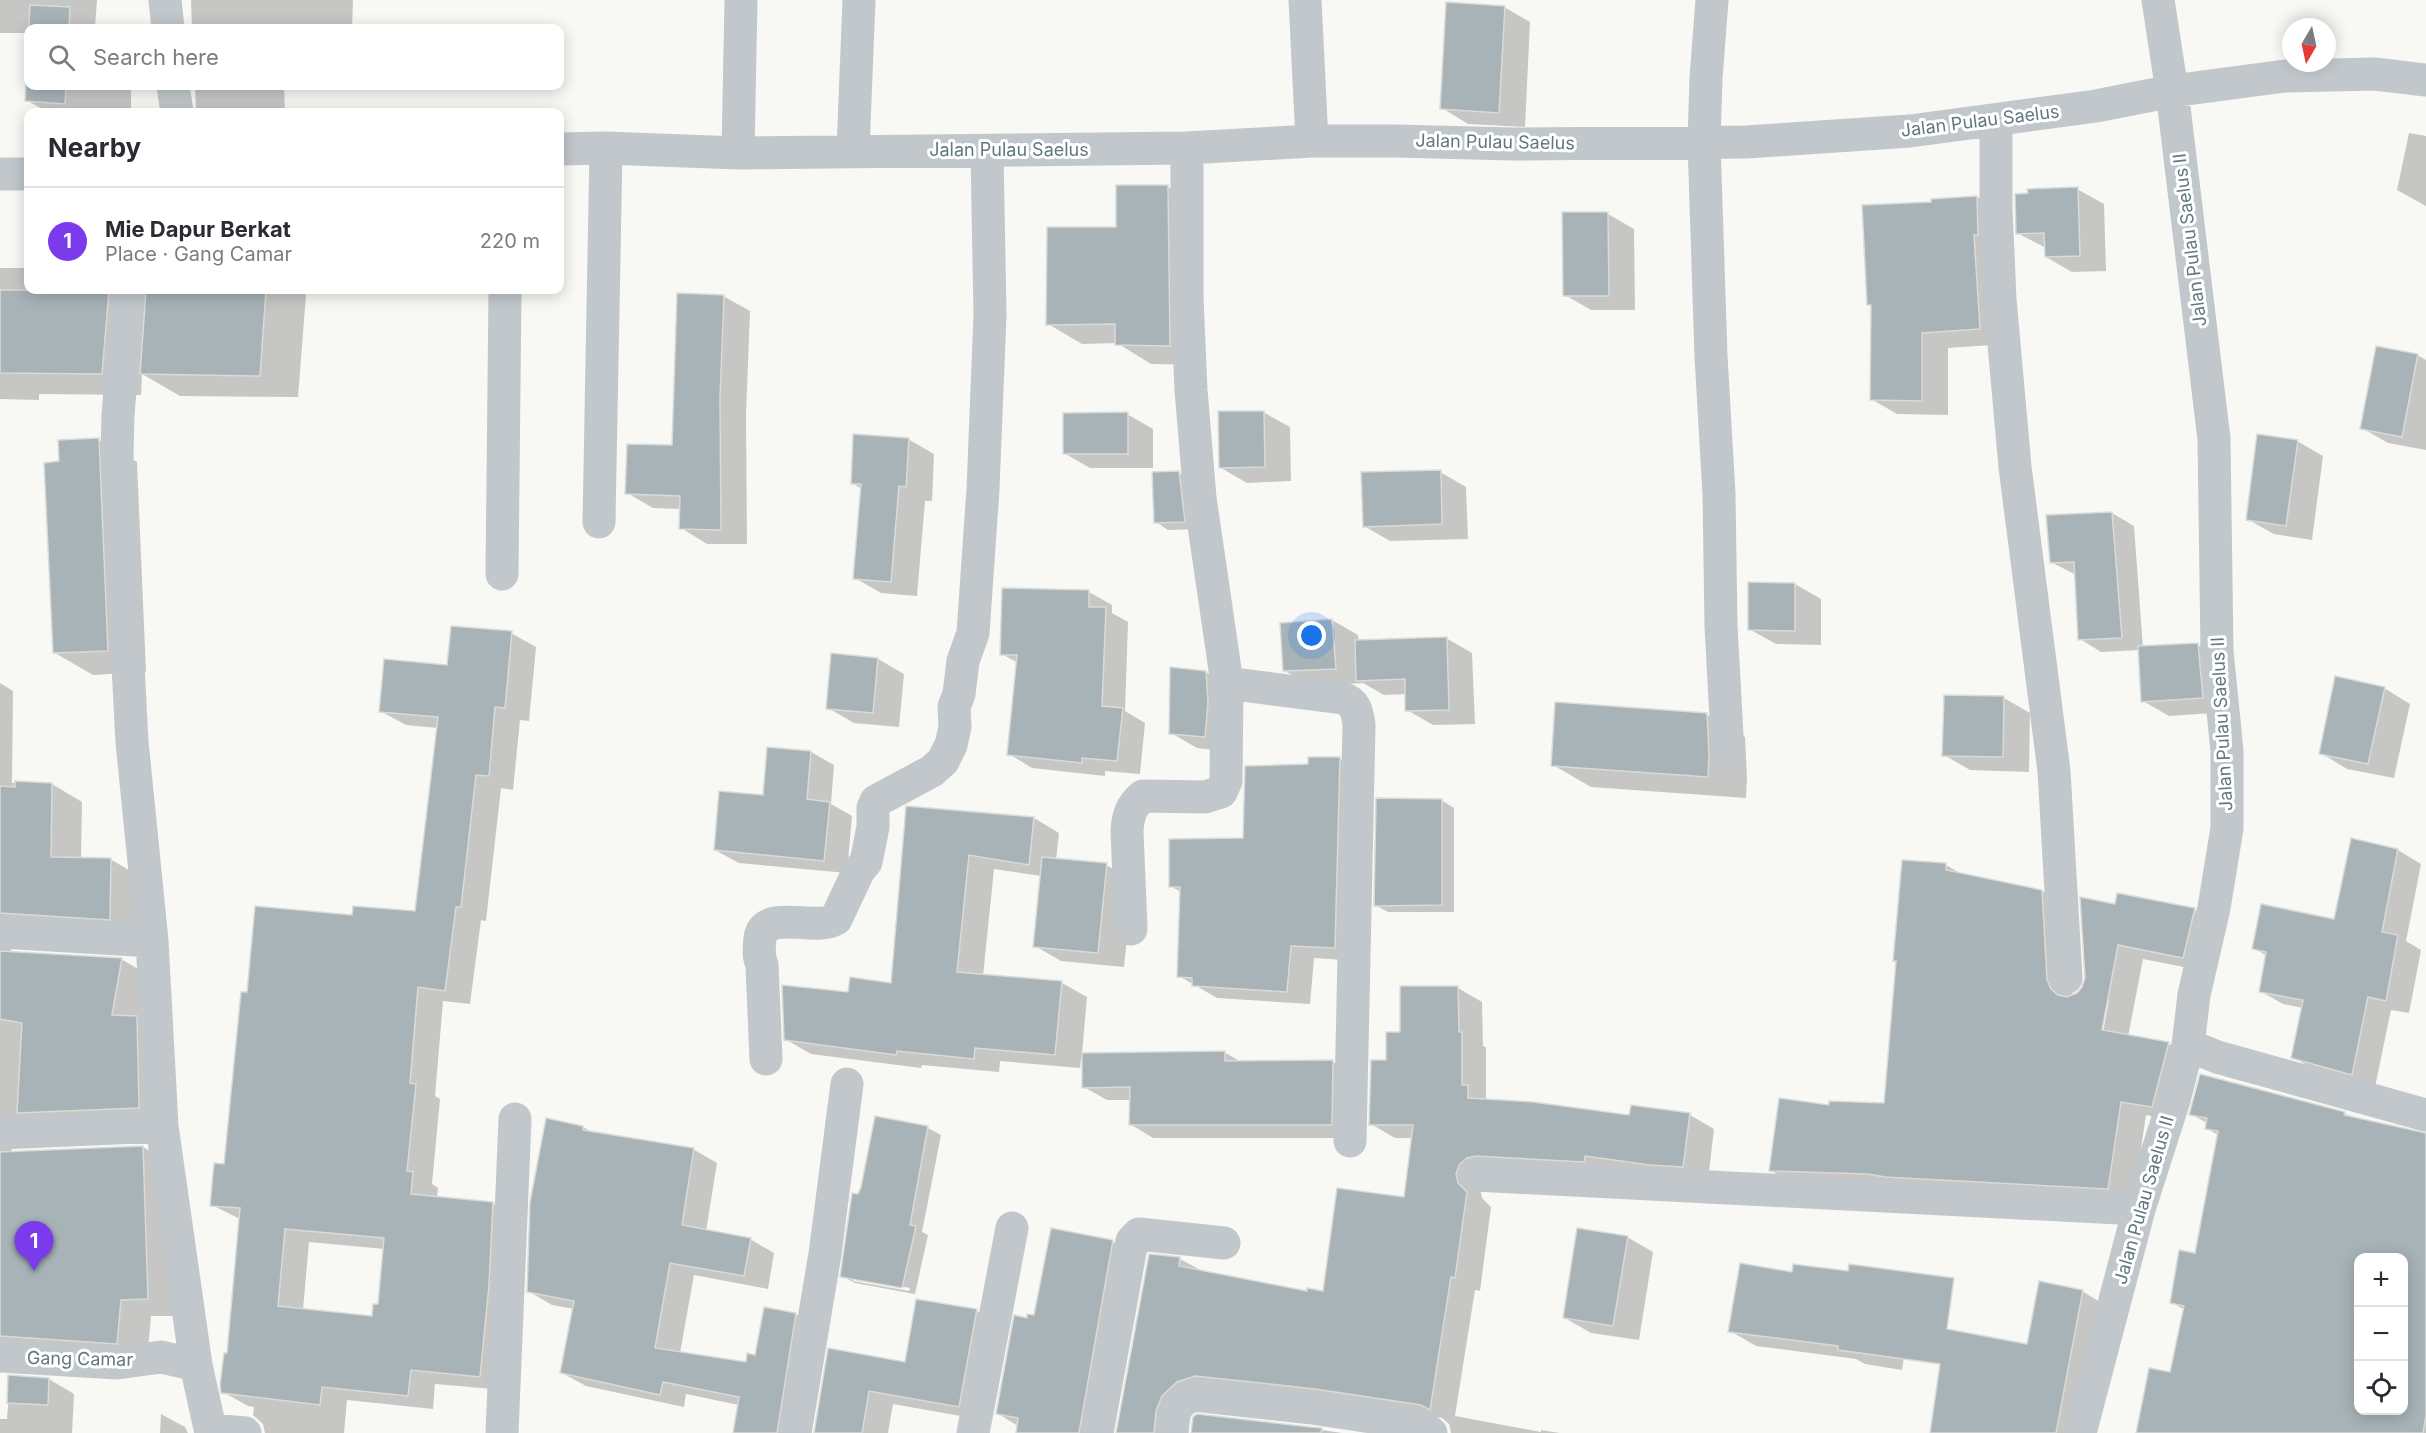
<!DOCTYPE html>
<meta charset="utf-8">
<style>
:root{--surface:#fff;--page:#f2f2f3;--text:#2b2b33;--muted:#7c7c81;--line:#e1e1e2;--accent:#7c3aed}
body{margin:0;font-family:Inter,sans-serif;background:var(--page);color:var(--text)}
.controls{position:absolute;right:18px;bottom:18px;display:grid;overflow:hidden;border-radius:12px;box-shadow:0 3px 15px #0003}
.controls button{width:54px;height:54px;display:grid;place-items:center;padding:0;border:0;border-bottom:2px solid var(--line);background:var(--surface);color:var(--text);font:30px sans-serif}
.compass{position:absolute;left:2282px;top:18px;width:54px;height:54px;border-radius:50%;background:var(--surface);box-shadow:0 3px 15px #0003;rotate:189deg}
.you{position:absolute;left:1312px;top:636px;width:21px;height:21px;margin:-15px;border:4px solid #fff;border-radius:50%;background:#1a73e8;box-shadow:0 0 0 9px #1a73e833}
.badge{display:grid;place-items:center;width:39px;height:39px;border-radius:50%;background:var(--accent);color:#fff;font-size:20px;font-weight:700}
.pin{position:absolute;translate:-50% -50px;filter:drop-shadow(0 2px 3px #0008)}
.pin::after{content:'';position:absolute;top:32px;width:21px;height:18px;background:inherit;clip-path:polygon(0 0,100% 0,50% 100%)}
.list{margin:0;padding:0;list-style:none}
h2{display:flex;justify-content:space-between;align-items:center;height:78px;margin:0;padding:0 24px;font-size:26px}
h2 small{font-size:20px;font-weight:400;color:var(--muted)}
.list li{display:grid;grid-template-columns:39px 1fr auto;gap:18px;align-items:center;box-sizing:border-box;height:108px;padding:0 24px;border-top:2px solid var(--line)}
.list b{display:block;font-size:22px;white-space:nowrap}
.list p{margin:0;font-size:20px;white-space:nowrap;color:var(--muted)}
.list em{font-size:20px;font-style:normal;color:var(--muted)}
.icon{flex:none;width:33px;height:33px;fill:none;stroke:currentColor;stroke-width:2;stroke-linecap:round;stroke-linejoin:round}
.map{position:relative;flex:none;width:2426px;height:1433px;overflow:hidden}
.search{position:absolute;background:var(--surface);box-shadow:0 3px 15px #0003;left:24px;top:24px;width:540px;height:66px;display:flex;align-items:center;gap:15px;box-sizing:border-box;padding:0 21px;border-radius:12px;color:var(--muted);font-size:22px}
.panel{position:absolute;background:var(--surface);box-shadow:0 3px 15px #0003;left:24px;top:108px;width:540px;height:186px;border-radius:12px}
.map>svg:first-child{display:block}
.shadow{fill:#0003;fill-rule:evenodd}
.building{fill:#a7b3b7;stroke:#dadad7;stroke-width:1.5;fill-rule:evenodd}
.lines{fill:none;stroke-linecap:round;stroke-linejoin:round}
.minor{stroke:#c1c7ca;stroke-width:33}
.labels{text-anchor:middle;stroke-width:6;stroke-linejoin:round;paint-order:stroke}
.street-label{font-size:18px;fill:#617882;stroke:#fff}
</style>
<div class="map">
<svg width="2426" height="1433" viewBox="0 0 2426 1433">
<rect width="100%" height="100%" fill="#f8f8f5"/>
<path class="shadow" d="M0,0H97L95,28H28V33H0Z
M191,0H353L352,28H192Z
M1504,7L1530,22L1525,127L1468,124L1442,108Z
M28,54V86H126L131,89V112H48L26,100Z
M195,86H284L285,112H196Z
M2409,133L2426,136V206L2397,190Z
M1168,187L1202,206L1204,365L1151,364L1117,343L1082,344L1048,324L1118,229Z
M2077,189L2104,204L2106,271L2072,272L2046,257V248L2017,233Z
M1977,197L2003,213L2006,344L1948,348V415L1897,414L1871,399L1872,306L1869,304L1933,203Z
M1608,214L1634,229L1635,310H1591L1565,295Z
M26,240H28V290H297L306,295L298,397L180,396L142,374L141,395L39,394V400L0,399V268H26Z
M723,296L750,311L746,414L747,544H707L681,528V509L653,508L627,493L674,447Z
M2417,355L2426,360V450L2388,443L2362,428Z
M1263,412L1290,427L1291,481L1247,483L1221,468Z
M1127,414L1153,429V468H1090L1064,453Z
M908,439L934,454L932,501H925L917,596L881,593L855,578L862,489L852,483Z
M98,440L137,462L146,672L93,675L55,653L60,463Z
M2297,441L2323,456L2312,540L2274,534L2247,519Z
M1440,472L1466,487L1468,539L1390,541L1364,526Z
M1179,473L1191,480L1197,529L1168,530L1156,522Z
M2112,513L2134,526L2143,648L2198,645L2224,660L2229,712L2169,716L2143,701L2140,650L2101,652L2080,639L2076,575L2051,562L2048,517Z
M1795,584L1821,599V645L1776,644L1749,629Z
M1089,592L1112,605V613L1128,622L1125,711L1145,723L1140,774L1105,771V776L1032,768L1009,754L1018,663L1002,654Z
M1332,620L1358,635L1359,641L1446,638L1472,653L1475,724L1433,725L1407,710V694L1384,695L1363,683L1311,686L1285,671L1281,624Z
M511,633L536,647L529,721L520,720L513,790L501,788L486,921L481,920L470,1004L443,1001L435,1096L440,1099L432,1184L438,1188L437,1198L492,1203L517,1218L505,1390L435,1384L433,1409L347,1400L344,1433H265L263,1424L253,1415L254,1407L248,1406L223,1392L240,1219L212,1205L225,1166L249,994L353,917L417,913L438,728L406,725L380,711L448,667ZM309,1242L385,1249L379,1306L374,1317L303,1310Z
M878,659L904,674L899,727L854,723L828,708Z
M1206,672L1232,687L1231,752L1197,748L1171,733Z
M0,683L13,691L12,783L52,784L82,802L81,859H110L141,877L140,936L15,939L11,950L12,953L121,959L152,977L169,1125L13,1142L11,1153L143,1147L173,1165L177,1316H151L147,1361L0,1350Z
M2384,688L2410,704L2394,778L2347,769L2321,753Z
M1945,696L2004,698L2030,713L2029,772L1970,770L1944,755Z
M1707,715L1745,737L1747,778L1746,798L1591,787L1553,765Z
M811,752L834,765L831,804L852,816L847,873L739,863L715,850L764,797Z
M1339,758L1362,772L1358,961L1314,958L1310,1004L1217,998L1179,976L1181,892L1170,886L1245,840L1309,765Z
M1441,800L1454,808V912H1388L1375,905Z
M907,808L1034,818L1059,833L1056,860L1106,865L1133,880L1124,967L1061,961L1035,946L1041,876L994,869L983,976L1062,983L1087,997L1082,1054L1224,1052L1241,1062H1333L1356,1075L1354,1138H1153L1130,1124L1131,1100H1107L1084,1087V1058H1081L1080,1068L1000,1061L999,1072L922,1065L921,1068L811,1054L785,1039L849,993L893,984Z
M2398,850L2421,864L2406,941L2421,950L2409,1013L2391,1010L2375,1087L2316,1071L2293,1057L2303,1008L2283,1004L2260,991L2267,956L2254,948L2335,920Z
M1946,865L1965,876L2042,891L2067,906L2072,996L2078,995L2084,988L2116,906L2194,910L2219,924L2209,972L2143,959L2128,1037L2169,1044L2194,1058L2177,1121L2146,1115L2133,1202L1796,1185L1770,1170L1830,1107L1886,1105L1897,962L1894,960ZM2109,1000L2102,1038L2099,1037L2105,1004Z
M1458,988L1482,1002L1483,1046L1486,1047V1098L1492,1101L1631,1117L1632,1107L1690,1115L1714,1129L1708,1180L1480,1188L1482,1198L1491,1207L1480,1291L1475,1290L1455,1416L1541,1432V1430L1560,1433H1451L1449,1424L1442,1418L1340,1403L1204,1394L1179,1433H1118L1150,1256L1180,1259L1204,1272L1308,1293L1324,1292L1405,1199L1413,1138H1395L1371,1124L1387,1062L1401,1033Z
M2344,1113L2355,1119L2426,1134V1433H2138L2171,1374L2185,1310L2171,1302L2196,1254L2218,1135L2206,1128L2207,1123L2191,1114ZM2358,1258H2404V1410H2358Z
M876,1117L928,1128L941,1135L922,1232L928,1235L915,1294L855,1283L842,1276ZM853,1278L910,1288L909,1291L853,1281Z
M583,1127L593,1133L693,1149L717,1163L706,1231L750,1239L774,1253L768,1289L694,1275L680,1353L747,1364L796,1314L819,1328L802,1433H734L739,1405L686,1394L684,1407L586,1386L562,1373L574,1309L552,1305L528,1291Z
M1627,1237L1653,1252L1639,1340L1591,1333L1565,1318Z
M1113,1242L1137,1256L1105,1433H1017L1018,1426L997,1413L1028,1319L1035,1316Z
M1794,1274L1915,1286L1902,1370L1865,1364L1856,1359L1756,1346L1730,1331Z
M2082,1291L2100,1302L2075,1433H1932L2028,1346Z
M917,1300L977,1311L1001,1324L983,1420L893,1404L888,1433H815L830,1350L906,1364Z
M10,1377L49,1379L74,1394L72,1433H0V1419H7Z
M161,1414L185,1427L188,1433H160Z
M1309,1428L1342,1433H1191Z"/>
<path class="building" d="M1446,2L1505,6L1499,113L1440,109Z
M30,5L70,7L69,28H28V86H66L65,104L25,101Z
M1116,185H1168L1170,346L1115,345V324L1046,325L1047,227H1116Z
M2078,187L2080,256L2045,257L2044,233L2016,234L2015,194L2028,193L2027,189Z
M1977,196L1978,235H1974L1980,329L1922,333V401L1870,400L1871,305H1867L1862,205L1931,202V199Z
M1562,212H1608L1609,296H1563Z
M0,290H109L102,374L0,373Z
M146,290H266L260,376L140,374Z
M677,293L724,295L720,398L721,530L679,529L680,496L625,494L627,444L672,445Z
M2376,346L2418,354L2402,437L2360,429Z
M1218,411H1264L1265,467L1219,468Z
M1128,412V454H1063V413Z
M853,434L909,438L906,487L899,486L891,582L853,579L861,484H851Z
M2257,434L2298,440L2286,526L2246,520Z
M99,438L108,651L53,653L44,463L59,461L58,440Z
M1441,470L1442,524L1363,527L1361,472Z
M1179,471L1185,522L1154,523L1152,472Z
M2112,512L2122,638L2078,640L2074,562L2050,563L2046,515Z
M1748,582L1795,583V631L1748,630Z
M1002,588L1089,590V607H1106L1102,706L1123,708L1117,761L1082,758V763L1007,755L1017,655H1000Z
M1332,619L1336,669L1283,671L1280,623Z
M451,626L512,631L505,708L495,707L489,776L476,775L461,907H456L445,991L418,987L410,1083L416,1084L407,1171L413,1172L411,1194L493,1202L489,1285L480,1377L411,1370L408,1396L322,1387L320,1405L221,1393L220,1385L224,1353H227L240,1208L210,1206L214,1163L224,1164L241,992H247L255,906L352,915L353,906L415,911L438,717L379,712L384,659L447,665ZM285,1229L384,1238L378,1304H373L372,1316L278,1306Z
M1447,637L1449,710L1405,711V679L1356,681L1355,640Z
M2198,643L2203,698L2141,702L2138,646Z
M831,653L878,658L873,713L826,709Z
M1170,667L1206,671L1208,702L1205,737L1169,734Z
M2335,676L2385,687L2368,764L2319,754Z
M1944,695L2004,696L2003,757L1942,756Z
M1555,702L1707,713L1709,755L1708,777L1551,766Z
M767,747L811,751L807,799L830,802L824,861L714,850L719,791L763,795Z
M1308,757H1340L1335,948L1291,946L1287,992L1192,986V978L1177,977L1180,887H1169V839L1243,838L1245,766L1308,764Z
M15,781L52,783L51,857L111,858L110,920L0,913V786L15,787Z
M1376,798L1442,799V905L1374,906Z
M906,806L1034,817L1029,865L969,855L957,972L1062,981L1055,1055L975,1048L974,1059L897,1051L896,1055L784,1040L782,985L848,992L850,977L891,983Z
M2351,838L2398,849L2382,932L2398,935L2386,1001L2368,997L2352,1075L2291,1058L2303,1000L2259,992L2266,952L2252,949L2261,904L2334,919Z
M1042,857L1107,863L1098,953L1033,947Z
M1902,860L1946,863V870L2042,890L2047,980L2051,989L2058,995L2067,997L2077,993L2082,987L2085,978L2080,897L2115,904L2117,893L2195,908L2183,958L2118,945L2102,1030L2169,1042L2152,1107L2121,1102L2108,1189L1885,1177L1868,1174L1769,1171L1779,1098L1829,1105V1101L1884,1103L1896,961H1893Z
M0,951L122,958L112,1015L137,1016L139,1108L17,1113L22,1023L0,1019Z
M1400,986H1458L1459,1032H1462V1085H1468V1098L1533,1102L1629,1115L1631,1105L1690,1113L1683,1167L1650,1165L1585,1156L1584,1162L1476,1156L1467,1158L1460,1164L1456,1173L1458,1183L1467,1192L1455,1278L1451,1277L1430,1410L1421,1405L1315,1389L1195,1376L1177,1382L1162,1396L1156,1411L1154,1433H1116L1149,1254L1180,1257L1179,1266L1307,1291V1288L1323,1291L1337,1188L1404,1197L1413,1125H1369L1371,1060H1386V1032H1400Z
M1225,1051V1061L1333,1060L1332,1125H1129L1130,1087L1082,1088V1053Z
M2200,1074L2345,1112L2344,1115L2426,1133V1415L2423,1433H2136L2149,1368L2170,1372L2184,1306L2170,1303L2179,1250L2195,1253L2218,1131L2205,1129L2207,1118L2189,1115ZM2358,1257H2403V1410H2358Z
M875,1116L928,1126L910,1225L916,1226L902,1288L840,1277L852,1193L858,1194L861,1187Z
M546,1118L583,1126V1130L694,1148L682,1225L751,1238L744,1276L670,1263L655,1348L746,1362L747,1353L755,1355L764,1307L796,1313L777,1433H733L739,1397L663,1382L660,1395L560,1373L574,1301L527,1292L530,1202Z
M143,1146L148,1299L121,1300L117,1344L0,1336V1152Z
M1051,1228L1113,1240L1079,1433H1016L1018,1418L996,1414L1014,1315L1027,1318V1314L1034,1315Z
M1577,1228L1628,1236L1613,1326L1563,1318Z
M1740,1263L1792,1272L1793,1264L1848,1271L1849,1264L1954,1278L1947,1329L2027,1344L2039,1281L2083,1290L2056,1433H1930L1940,1364L1838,1350V1346L1728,1332Z
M916,1299L977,1309L959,1407L869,1391L862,1433H814L828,1348L905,1362Z
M8,1375L49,1378L48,1405L7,1403Z
M1197,1414L1310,1427L1322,1428L1321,1433H1191L1193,1417Z"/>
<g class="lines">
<path class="minor" d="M165,0L168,28
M1305,0L1312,141
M1712,0L1706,78L1704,142L1711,356L1719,494L1721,626L1728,754
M173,86L177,112
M1996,120V208L2000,299L2015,467L2054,771L2066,978
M560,149L606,148L738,153L1187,148L1312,141H1396L1513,144L1746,142L1910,131L2096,106L2172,91L2285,76L2375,74L2426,80
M853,150L859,0
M738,153L741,0
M0,174H28
M128,290L118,415L117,454L132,742L152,941L162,1126L196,1365L211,1433
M599,522L606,148
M502,574L505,290
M1227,683L1342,698C1356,702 1357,712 1359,725L1350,1141
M1131,929L1127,831C1128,815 1131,806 1143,796L1205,797L1221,792L1226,781L1227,683L1200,498L1191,390L1187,298V148
M0,932L152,941
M2188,1045L2217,1057L2426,1115
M766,1059L762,965C758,956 759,948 760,938C765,908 817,932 836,919L859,870L866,862L873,827V808L876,801L932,771L943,761L951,745L955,727L954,707L959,694L963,661L973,633L983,489L990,315L987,151
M0,1133L162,1126
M1475,1175L2139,1209
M0,1356L117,1363L161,1357L196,1365
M211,1430L245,1433
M502,1433L515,1119
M795,1433L825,1254L847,1084
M973,1433L1012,1228
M1097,1433L1132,1241L1139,1234L1224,1243
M1172,1433C1174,1413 1173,1403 1194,1395L1312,1408L1418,1424L1431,1433
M2080,1433L2139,1209L2174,1100L2188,1045L2194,995L2214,908L2227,828V751L2217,651L2214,439L2172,91L2158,0"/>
</g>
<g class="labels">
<g class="street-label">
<text transform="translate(1980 121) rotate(-7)" y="6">Jalan Pulau Saelus</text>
<text transform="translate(1495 142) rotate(1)" y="6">Jalan Pulau Saelus</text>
<text x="1009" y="156">Jalan Pulau Saelus</text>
<text transform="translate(2190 240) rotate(-97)" y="6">Jalan Pulau Saelus II</text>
<text transform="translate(2222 724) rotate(-93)" y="6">Jalan Pulau Saelus II</text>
<text transform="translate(2144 1200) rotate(-74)" y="6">Jalan Pulau Saelus II</text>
<text transform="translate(80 1359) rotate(1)" y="6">Gang Camar</text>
</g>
</g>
</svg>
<div class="controls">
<button>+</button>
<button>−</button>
<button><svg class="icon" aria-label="locate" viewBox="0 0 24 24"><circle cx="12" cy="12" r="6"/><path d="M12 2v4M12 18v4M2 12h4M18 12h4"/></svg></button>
</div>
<svg class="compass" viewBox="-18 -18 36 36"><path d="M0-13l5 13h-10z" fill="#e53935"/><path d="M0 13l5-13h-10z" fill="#7c7c81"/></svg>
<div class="you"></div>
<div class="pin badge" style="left:34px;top:1271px">1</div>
<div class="search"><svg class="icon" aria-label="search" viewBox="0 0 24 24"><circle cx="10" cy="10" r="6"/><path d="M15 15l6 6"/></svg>Search here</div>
<section class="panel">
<h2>Nearby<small></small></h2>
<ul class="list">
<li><span class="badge">1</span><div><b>Mie Dapur Berkat</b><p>Place · Gang Camar</p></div><em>220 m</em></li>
</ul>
</section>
</div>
